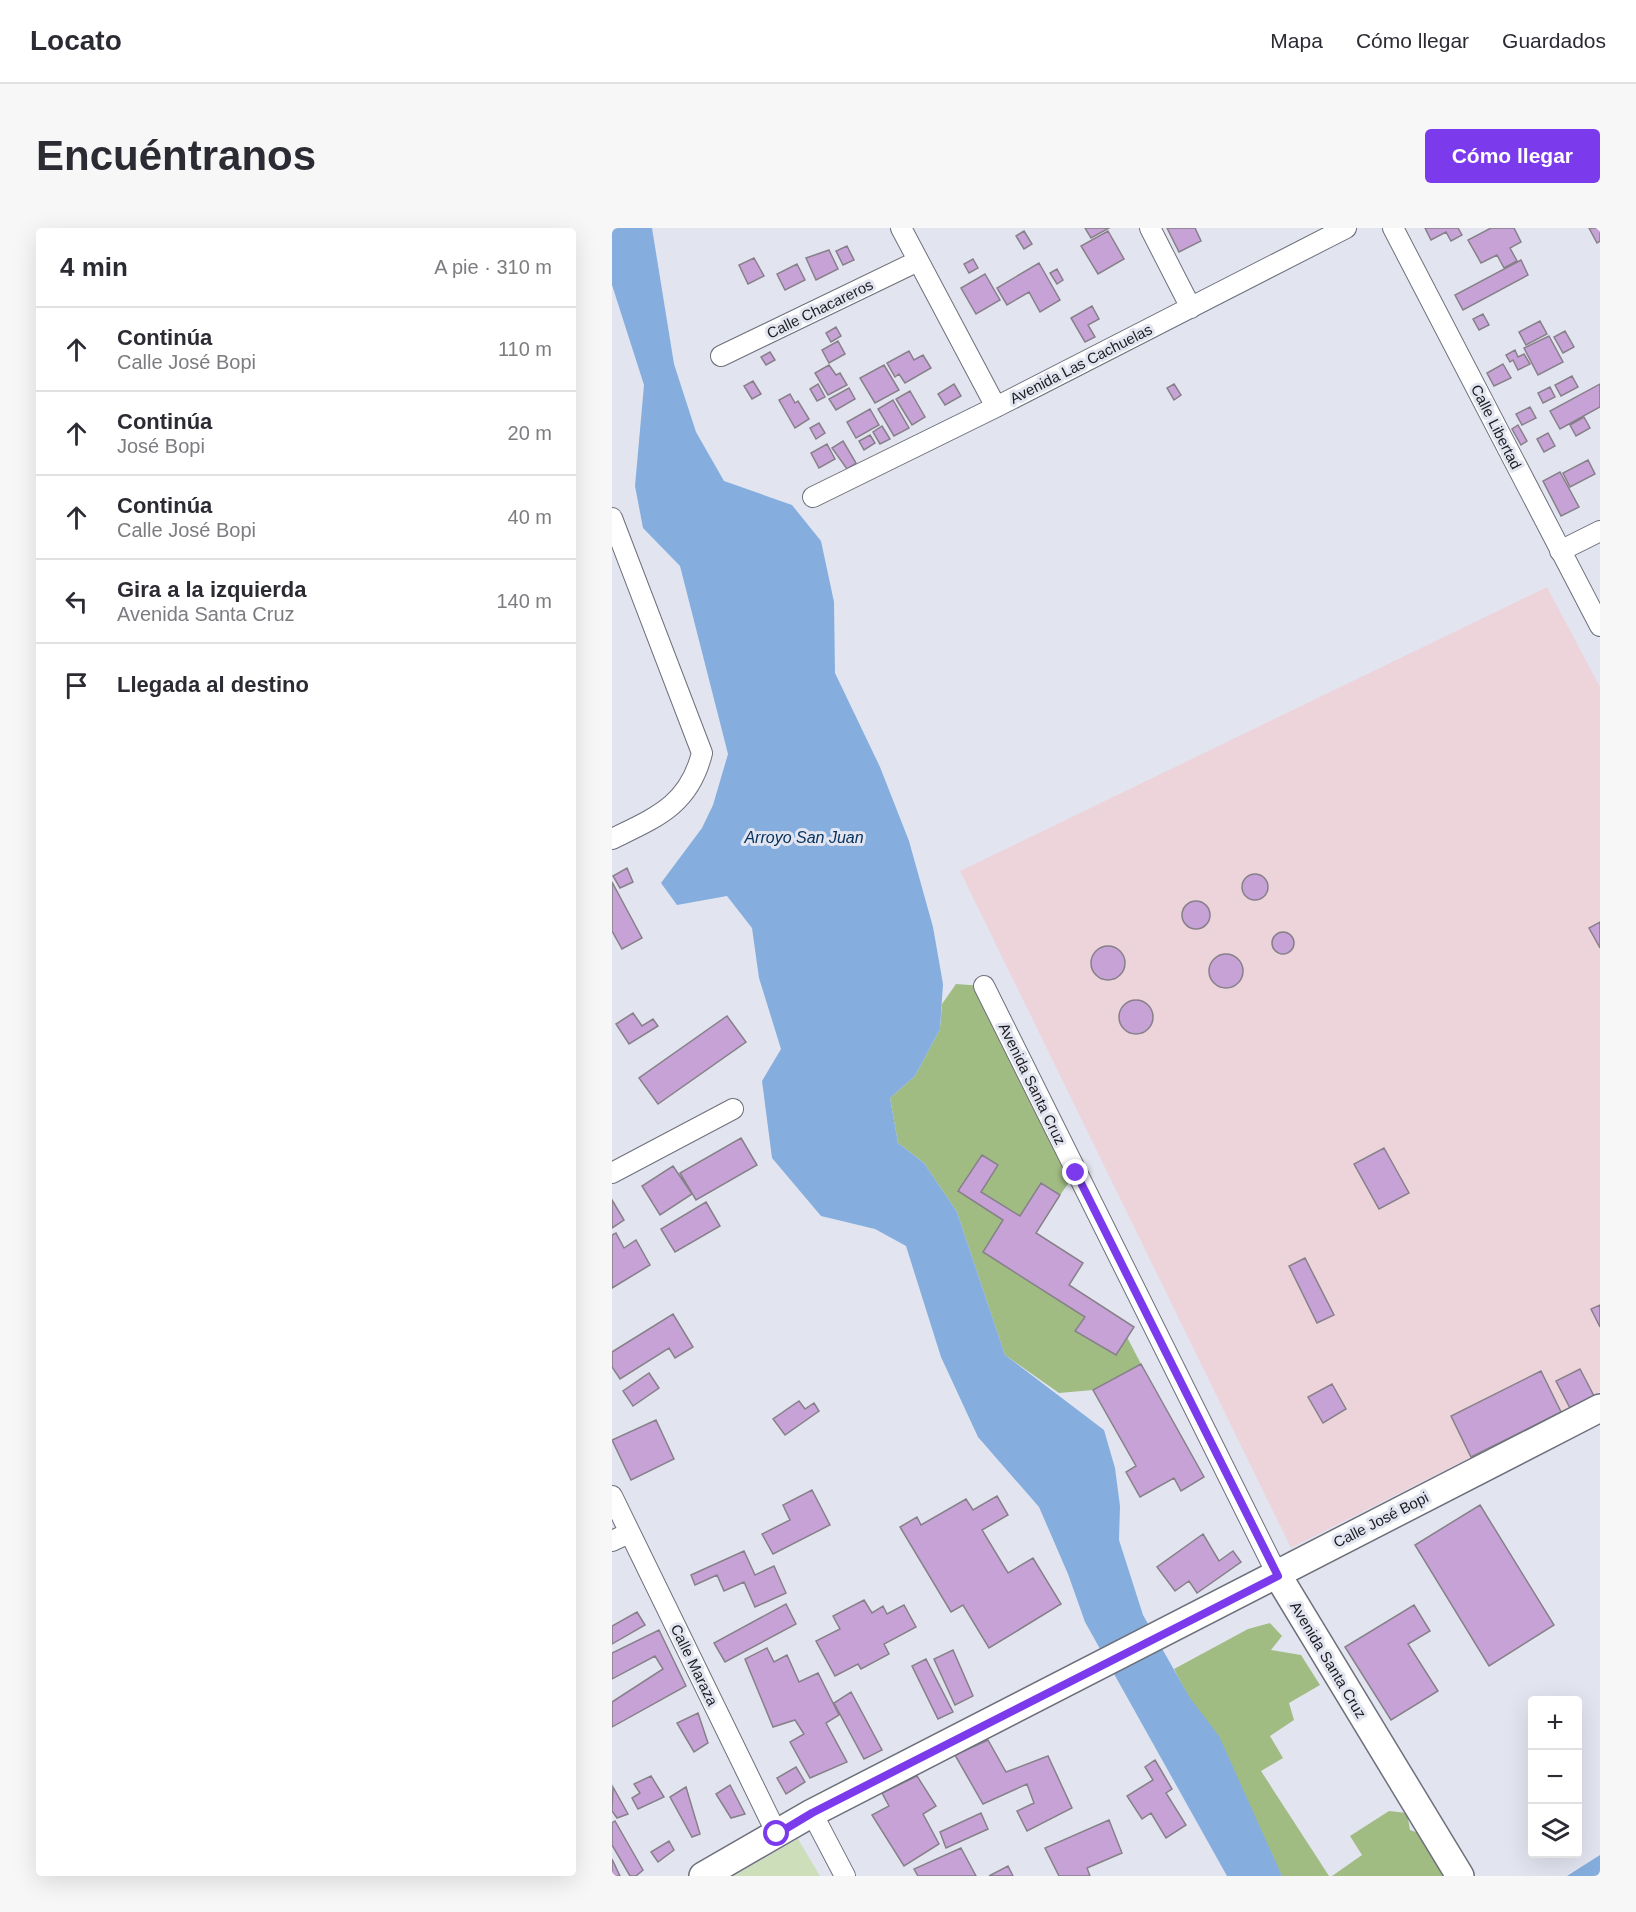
<!DOCTYPE html>
<html lang="es">
<meta charset="utf-8">
<style>
:root{--surface:#fff;--page:#f7f7f7;--text:#2b2b33;--muted:#7c7c81;--line:#e1e1e2;--accent:#7c3aed}
body{margin:0;font-family:Helvetica,sans-serif;background:var(--page);color:var(--text)}
.controls{position:absolute;right:18px;bottom:18px;display:grid;overflow:hidden;border-radius:6px;box-shadow:0 6px 24px #0002}
.controls button{width:54px;height:54px;display:grid;place-items:center;padding:0;border:0;border-bottom:2px solid var(--line);background:var(--surface);color:var(--text);font:30px sans-serif}
.stop{position:absolute;width:18px;height:18px;margin:-14px;border:4px solid #7c3aed;border-radius:50%;background:#fff}
.stop.end{background:#7c3aed;border-color:#fff;box-shadow:0 2px 6px #0008}
.list{margin:0;padding:0;list-style:none}
h2{display:flex;justify-content:space-between;align-items:center;height:78px;margin:0;padding:0 24px;font-size:26px}
h2 small{font-size:20px;font-weight:400;color:var(--muted)}
.list li{display:grid;grid-template-columns:39px 1fr auto;gap:18px;align-items:center;box-sizing:border-box;height:84px;padding:0 24px;border-top:2px solid var(--line)}
.list b{display:block;font-size:22px;white-space:nowrap}
.list p{margin:0;font-size:20px;white-space:nowrap;color:var(--muted)}
.list em{font-size:20px;font-style:normal;color:var(--muted)}
.icon{flex:none;width:33px;height:33px;fill:none;stroke:currentColor;stroke-width:2;stroke-linecap:round;stroke-linejoin:round}
.map{position:relative;flex:none;width:988px;height:1648px;overflow:hidden;border-radius:6px}
header{display:flex;align-items:center;gap:36px;box-sizing:border-box;height:84px;padding:0 30px;background:var(--surface);border-bottom:2px solid var(--line)}
header strong{font-size:28px}
nav{display:flex;gap:33px;margin-inline-start:auto;font-size:21px}
.intro{display:flex;align-items:center;justify-content:space-between;box-sizing:border-box;height:144px;padding:0 36px}
h1{margin:0;font-size:42px}
.button{padding:15px 27px;border-radius:6px;background:var(--accent);color:#fff;font-size:21px;font-weight:700}
main{display:flex;gap:36px;padding:0 36px}
aside{flex:1;background:var(--surface);border-radius:6px;box-shadow:0 6px 24px #0002}
.map>svg:first-child{display:block}
.industrial{fill:#edd4db}
.green{fill:#ccdeba}
.forest{fill:#a0bc83}
.water{fill:#85aedf}
.building{fill:#c7a2d7;stroke:#878089;stroke-width:1.5}
.lines{fill:none;stroke-linecap:round;stroke-linejoin:round}
.street-casing{stroke:#6d6f7a;stroke-width:22}
.secondary-casing{stroke:#6d6f7a;stroke-width:30}
.street{stroke:#fff;stroke-width:20}
.secondary{stroke:#fff;stroke-width:27}
.route{stroke:#7c3aed;stroke-width:8}
.labels{text-anchor:middle;stroke-width:6;stroke-linejoin:round;paint-order:stroke}
.street-label{font-size:15px;fill:#1a1b1f;stroke:#e2e5f0}
.water-label{font-size:16px;font-style:italic;fill:#073460;stroke:#e2e5f0}
</style>
<header>
<strong>Locato</strong>
<nav><a>Mapa</a><a>Cómo llegar</a><a>Guardados</a></nav>
</header>
<div class="intro"><h1>Encuéntranos</h1><a class="button">Cómo llegar</a></div>
<main>
<aside>
<h2>4 min<small>A pie · 310 m</small></h2>
<ul class="list">
<li><svg class="icon" aria-label="ahead" viewBox="0 0 24 24"><path d="M12 20V5M6 11l6-6 6 6"/></svg><div><b>Continúa</b><p>Calle José Bopi</p></div><em>110 m</em></li>
<li><svg class="icon" aria-label="ahead" viewBox="0 0 24 24"><path d="M12 20V5M6 11l6-6 6 6"/></svg><div><b>Continúa</b><p>José Bopi</p></div><em>20 m</em></li>
<li><svg class="icon" aria-label="ahead" viewBox="0 0 24 24"><path d="M12 20V5M6 11l6-6 6 6"/></svg><div><b>Continúa</b><p>Calle José Bopi</p></div><em>40 m</em></li>
<li><svg class="icon" aria-label="left" viewBox="0 0 24 24"><path d="M17 20v-9H6M10 6l-5 5 5 5"/></svg><div><b>Gira a la izquierda</b><p>Avenida Santa Cruz</p></div><em>140 m</em></li>
<li><svg class="icon" aria-label="arrive" viewBox="0 0 24 24"><path d="M6 21V4h12l-3 4 3 4H6"/></svg><div><b>Llegada al destino</b></div></li>
</ul>
</aside>
<div class="map">
<svg width="988" height="1648" viewBox="0 0 988 1648">
<rect width="100%" height="100%" fill="#e2e5f0"/>
<path class="industrial" d="M935,359L988,459V1164L679,1320L348,643Z"/>
<path class="green" d="M186,1611L208,1648H121Z"/>
<path class="forest" d="M344,756L372,758L464,945L448,967L429,955L408,988L369,964L386,937L370,927L347,963L391,992L371,1024L473,1089L464,1104L504,1126L515,1109L529,1136L481,1162L447,1165L393,1127L345,984L312,935L286,915L278,870L303,848L328,801L330,776Z
M658,1395L670,1408L659,1422L689,1427L708,1457L677,1475L682,1492L658,1508L671,1530L649,1543L717,1648H670L562,1441L636,1401Z
M777,1583L795,1585L798,1602L813,1607L848,1648H720L750,1627L738,1608Z"/>
<path class="water" d="M0,0H40L62,136L84,204L112,253L180,277L209,313L222,374L223,445L268,539L297,613L321,699L331,756L328,801L303,848L278,870L286,915L312,935L345,984L393,1127L492,1202L503,1240L508,1278L507,1312L531,1387L578,1470L607,1508L670,1648H615L473,1394L456,1346L427,1279L366,1209L329,1129L294,1018L263,1001L209,988L160,930L150,853L169,821L147,750L140,700L115,668L65,677L49,655L90,600L101,577L116,526L68,338L31,300L23,258L32,157L0,57Z
M988,1627V1648H955Z"/>
<path class="building" d="M473,0H497L479,10Z
M555,0H583L589,13L567,24Z
M813,0H846L850,7L839,13L834,4L819,12Z
M879,0H902L909,14L898,20L905,33L892,40L885,27L869,35L856,12Z
M977,0H988V13L985,15Z
M412,3L420,16L412,21L404,8Z
M496,3L512,31L486,46L469,18Z
M235,18L242,32L231,37L224,23Z
M217,22L226,41L204,52L194,30Z
M142,30L152,48L136,56L127,37Z
M361,31L366,40L357,45L352,36Z
M909,32L916,47L851,82L843,67Z
M427,35L448,72L428,84L417,64L395,77L385,60Z
M185,36L193,52L173,62L165,46Z
M445,41L451,52L445,56L438,45Z
M373,46L388,72L364,86L349,60Z
M480,78L487,91L476,97L483,109L473,114L459,90Z
M871,86L877,97L867,102L861,91Z
M928,93L935,106L914,117L907,104Z
M224,99L229,108L219,114L214,105Z
M953,103L962,119L951,125L942,109Z
M937,108L951,134L926,147L912,120Z
M226,113L233,126L217,135L210,122Z
M903,122L906,129L912,126L918,136L906,142L901,132L898,134L894,127Z
M297,123L302,132L311,127L319,140L293,155L287,146L283,149L275,135Z
M158,124L163,132L154,137L149,129Z
M891,136L899,150L882,158L875,145Z
M217,137L224,147L228,145L235,157L216,167L203,145Z
M272,137L287,162L263,175L248,150Z
M960,148L966,159L949,168L943,157Z
M141,153L149,166L140,171L132,158Z
M206,156L213,169L205,173L198,161Z
M342,156L349,168L333,177L326,166Z
M562,156L569,167L562,172L555,160Z
M988,156V179L948,201L938,183Z
M938,159L943,169L931,175L926,165Z
M237,160L243,171L224,182L217,171Z
M298,163L313,189L300,197L284,171Z
M178,166L183,175L186,173L197,191L183,200L167,172Z
M281,172L297,200L282,208L266,181Z
M918,179L924,190L910,197L904,186Z
M258,181L267,197L244,210L235,194Z
M972,189L978,200L964,208L958,197Z
M207,195L213,205L204,211L198,200Z
M906,197L915,213L909,217L900,201Z
M270,198L278,211L268,216L261,204Z
M936,205L943,218L932,224L925,211Z
M258,207L263,215L252,222L247,213Z
M231,213L244,235L235,241L220,220Z
M215,216L223,231L207,240L199,225Z
M976,232L983,246L958,259L951,245Z
M948,244L967,279L949,288L931,253Z
M15,640L21,654L8,660L1,648Z
M630 659a13 13 0 1 1 26 0a13 13 0 1 1-26 0Z
M0,654L30,710L10,721L0,703Z
M570 687a14 14 0 1 1 28 0a14 14 0 1 1-28 0Z
M988,694V720L977,700Z
M660 715a11 11 0 1 1 22 0a11 11 0 1 1-22 0Z
M479 735a17 17 0 1 1 34 0a17 17 0 1 1-34 0Z
M597 743a17 17 0 1 1 34 0a17 17 0 1 1-34 0Z
M507 789a17 17 0 1 1 34 0a17 17 0 1 1-34 0Z
M21,785L30,798L41,791L46,798L17,816L4,796Z
M115,788L134,814L46,876L27,850Z
M129,910L145,937L84,972L68,945Z
M772,920L797,965L767,981L742,936Z
M370,927L386,937L369,964L408,988L429,955L448,967L424,1005L471,1035L457,1057L522,1099L504,1127L463,1103L473,1089L371,1024L391,992L346,963Z
M61,938L80,966L48,987L30,958Z
M0,972L12,992L0,1000Z
M94,974L108,998L63,1024L49,1001Z
M4,1005L12,1020L24,1012L38,1037L0,1060V1007Z
M693,1030L722,1087L705,1095L677,1038Z
M988,1077V1099L979,1081Z
M61,1086L81,1119L63,1130L57,1120L8,1151L0,1139V1124Z
M529,1136L592,1249L569,1263L562,1250L528,1269L514,1244L524,1238L481,1162Z
M968,1141L982,1168L958,1180L944,1153Z
M929,1143L949,1184L859,1229L839,1188Z
M37,1145L47,1160L21,1178L11,1163Z
M720,1156L734,1181L711,1195L696,1169Z
M187,1173L193,1181L202,1175L207,1183L173,1207L161,1191Z
M44,1192L62,1231L19,1252L0,1212Z
M200,1262L218,1297L161,1326L150,1306L178,1292L171,1277Z
M385,1268L396,1287L370,1302L396,1345L421,1330L449,1376L377,1420L351,1377L339,1384L288,1299L305,1289L309,1297L354,1271L361,1282Z
M868,1277L942,1397L877,1438L803,1317Z
M591,1306L607,1333L621,1323L629,1334L585,1365L577,1353L563,1363L545,1339Z
M132,1323L143,1347L162,1338L174,1365L143,1379L132,1354L112,1363L105,1347L83,1357L79,1347Z
M252,1372L260,1385L271,1378L275,1386L292,1377L304,1399L272,1416L277,1426L249,1441L246,1436L223,1448L204,1413L228,1401L221,1388Z
M174,1376L184,1396L113,1434L102,1415Z
M802,1377L818,1403L796,1416L826,1463L779,1492L733,1419Z
M25,1384L33,1397L0,1416V1398Z
M47,1402L74,1458L0,1499V1474L51,1441L43,1428L0,1451V1425Z
M155,1420L162,1434L175,1427L187,1454L206,1445L227,1487L214,1495L235,1534L198,1550L178,1514L192,1506L183,1492L161,1499L133,1431Z
M341,1422L361,1468L343,1477L322,1431Z
M314,1431L341,1484L326,1491L300,1438Z
M239,1464L270,1522L252,1531L222,1475Z
M86,1485L96,1515L82,1524L65,1495Z
M376,1512L394,1544L436,1528L460,1580L415,1603L405,1583L422,1575L415,1556L371,1576L343,1527Z
M543,1532L560,1561L554,1565L574,1597L554,1610L539,1585L530,1591L515,1568L541,1552L533,1539Z
M184,1539L193,1554L174,1566L165,1550Z
M39,1548L52,1569L26,1581L20,1570L28,1565L22,1556Z
M305,1548L324,1578L311,1586L327,1616L292,1638L260,1587L277,1578L270,1565Z
M118,1557L133,1586L119,1590L104,1566Z
M1,1559L16,1586L5,1590L0,1583Z
M74,1559L88,1606L80,1609L58,1569Z
M369,1585L376,1601L334,1620L328,1604Z
M497,1592L510,1625L475,1640L478,1648H447L433,1620Z
M3,1593L31,1642L24,1648H18L0,1617V1595Z
M57,1613L62,1622L46,1634L39,1624Z
M349,1620L364,1648H306L302,1641Z
M0,1631L8,1648H0Z
M396,1638L401,1648H377Z"/>
<g class="lines">
<defs>
<path id="street" d="M289,0L384,179
M538,0L579,80
M781,0L988,398
M109,128L306,33
M201,269L384,179L734,0
M0,290L90,525C77,577 45,589 0,611
M948,323L988,303
M372,758L666,1348
M0,945L121,881
M0,1268L165,1606
M0,1313L17,1305
M200,1585L233,1648"/>
<path id="secondary" d="M666,1348L848,1648
M91,1648L200,1585L988,1180"/>
</defs>
<use href="#street" class="street-casing"/>
<use href="#secondary" class="secondary-casing"/>
<use href="#street" class="street"/>
<use href="#secondary" class="secondary"/>
</g>
<g class="lines">
<path class="route" d="M165,1606L200,1585L666,1348L464,945"/>
</g>
<g class="labels">
<g class="street-label">
<text transform="translate(208 81) rotate(-26)" y="5">Calle Chacareros</text>
<text transform="translate(469 136) rotate(-27)" y="5">Avenida Las Cachuelas</text>
<text transform="translate(884 199) rotate(63)" y="5">Calle Libertad</text>
<text transform="translate(420 856) rotate(64)" y="5">Avenida Santa Cruz</text>
<text transform="translate(769 1292) rotate(-27)" y="5">Calle José Bopi</text>
<text transform="translate(716 1432) rotate(59)" y="5">Avenida Santa Cruz</text>
<text transform="translate(82 1437) rotate(64)" y="5">Calle Maraza</text>
</g>
<g class="water-label">
<text x="192" y="615">Arroyo San Juan</text>
</g>
</g>
</svg>
<div class="controls">
<button>+</button>
<button>−</button>
<button><svg class="icon" aria-label="layers" viewBox="0 0 24 24"><path d="M12 4l9 5-9 5-9-5zM3 14l9 5 9-5"/></svg></button>
</div>
<div class="stop" style="left:165px;top:1606px"></div>
<div class="stop end" style="left:464px;top:945px"></div>
</div>
</main>
